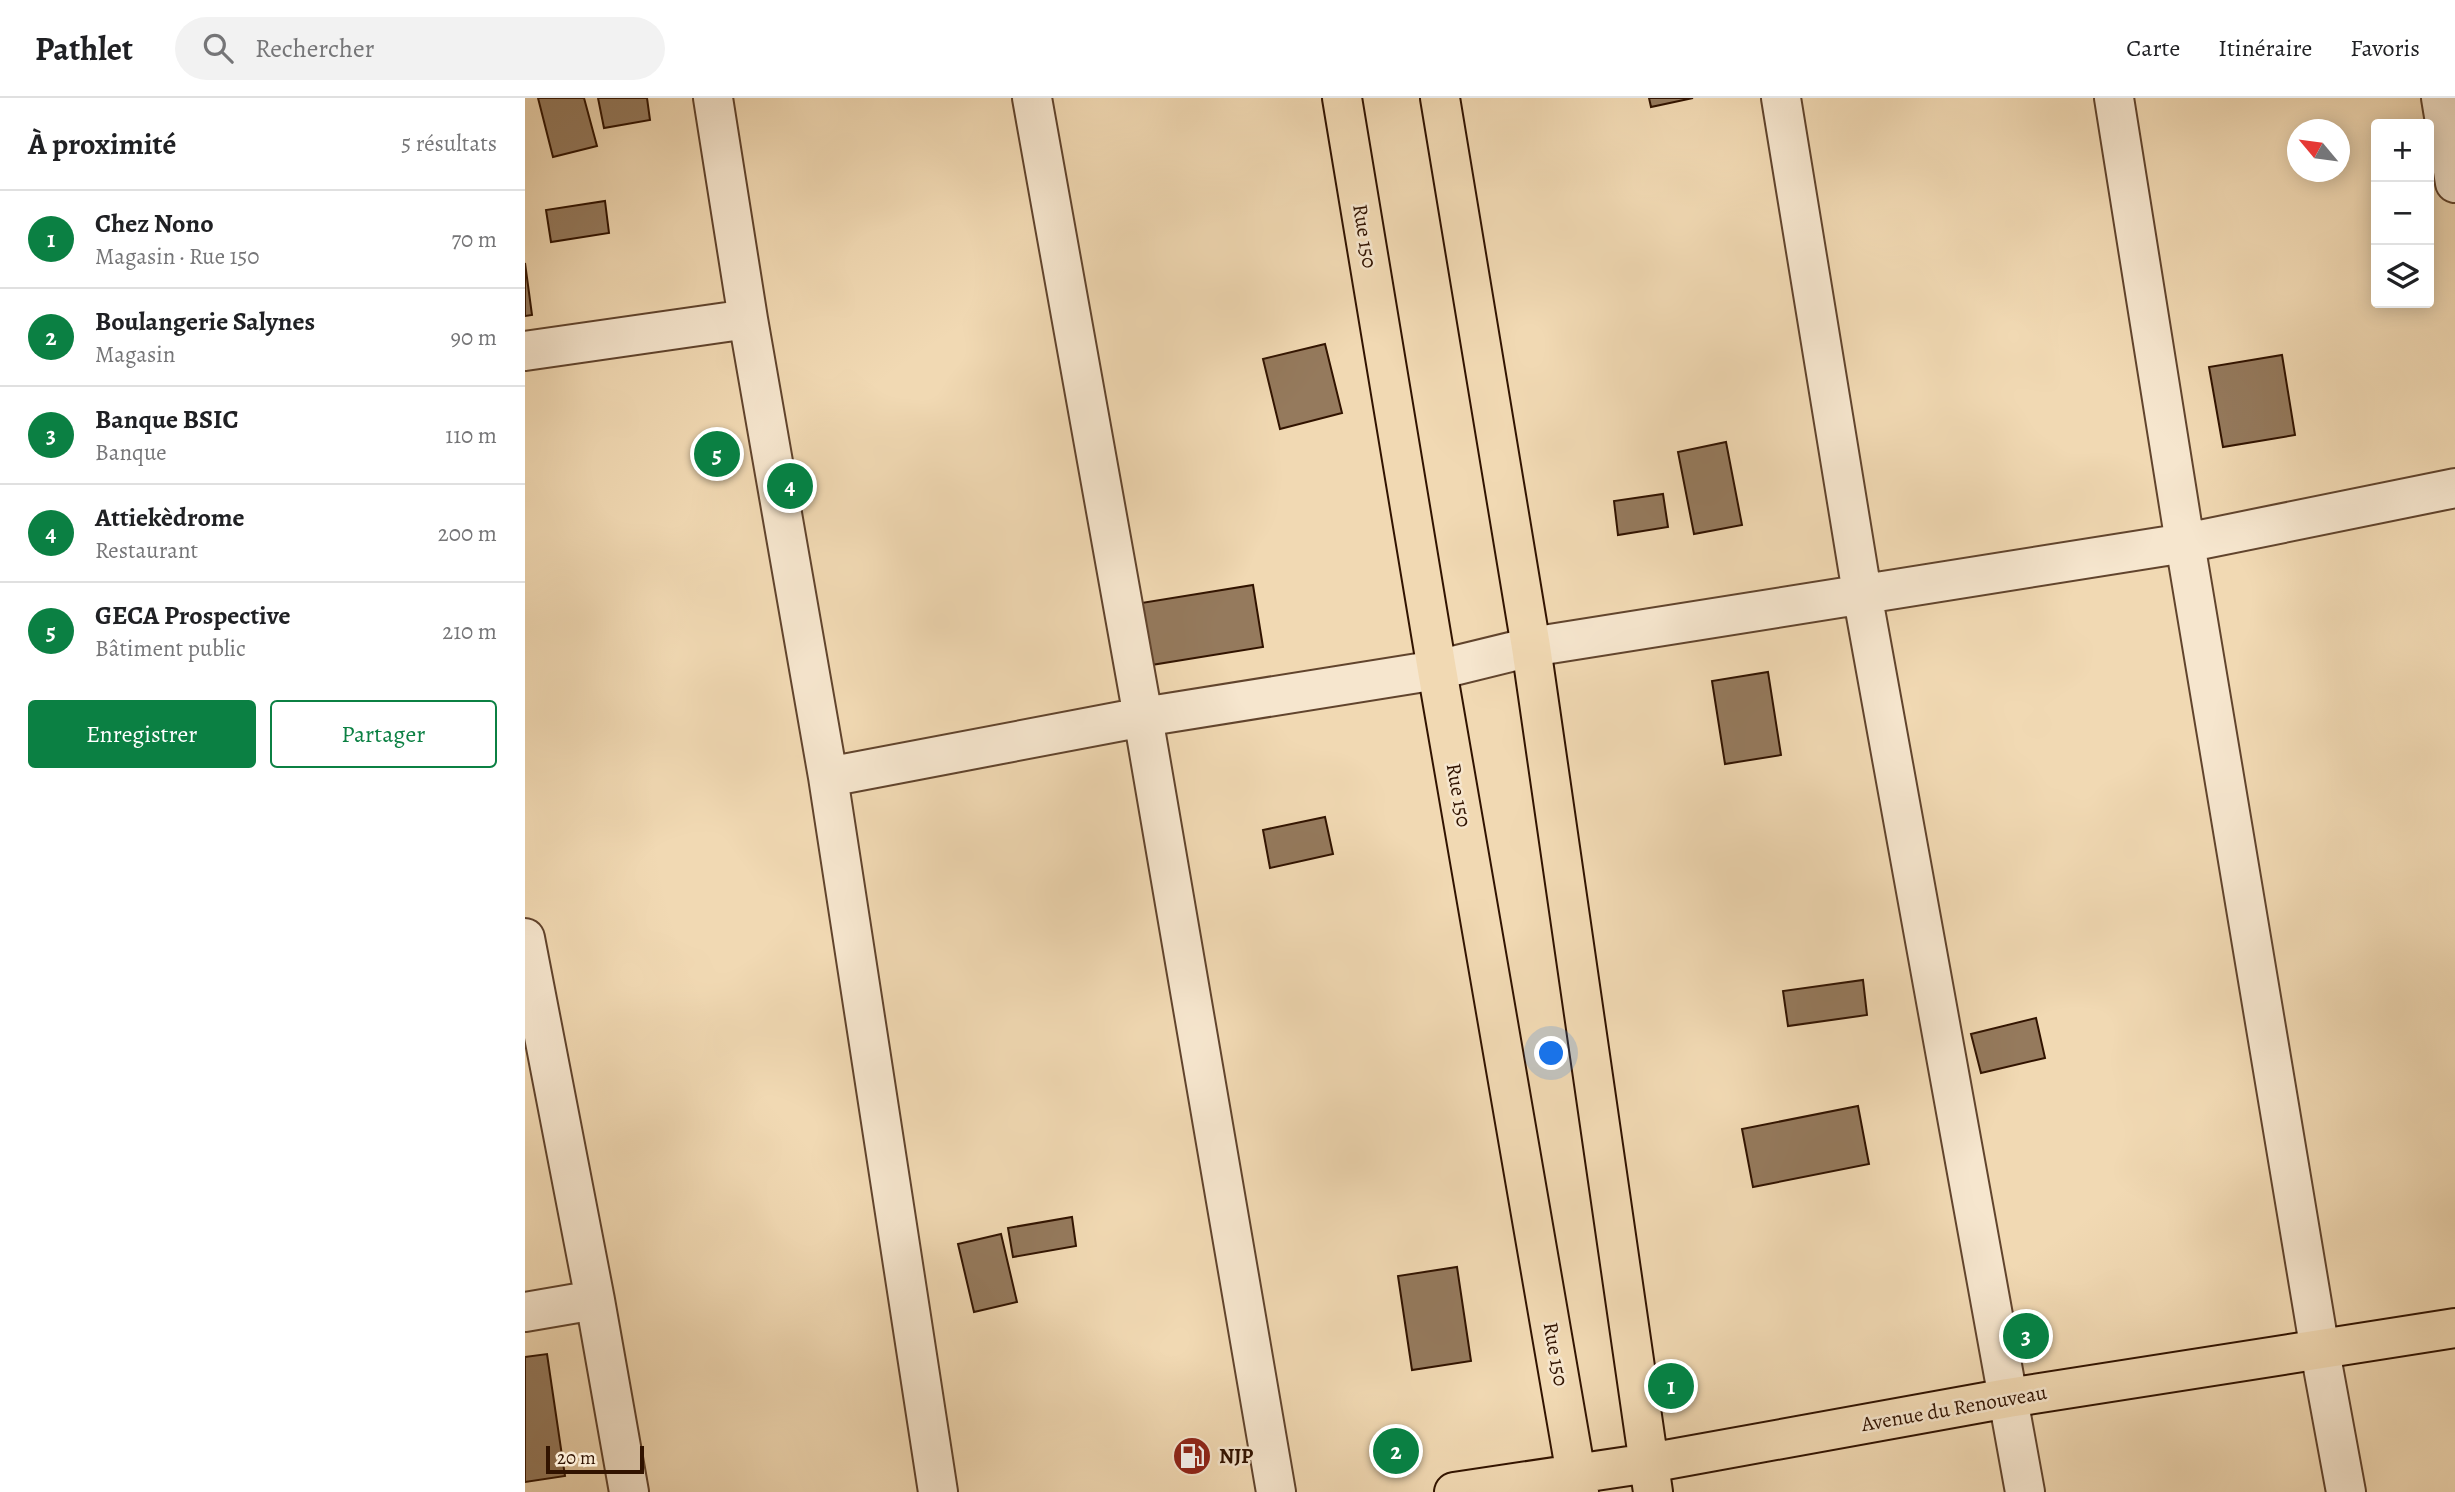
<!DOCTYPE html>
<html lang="fr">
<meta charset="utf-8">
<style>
:root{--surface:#fff;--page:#f2f2f2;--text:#202124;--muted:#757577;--line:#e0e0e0;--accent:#0b8043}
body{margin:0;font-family:Alegreya,serif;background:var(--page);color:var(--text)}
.controls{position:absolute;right:21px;top:21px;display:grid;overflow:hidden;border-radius:7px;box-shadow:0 4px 18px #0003}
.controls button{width:63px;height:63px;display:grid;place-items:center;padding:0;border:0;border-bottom:2px solid var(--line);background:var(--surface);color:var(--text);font:35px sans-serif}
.compass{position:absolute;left:1762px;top:21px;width:63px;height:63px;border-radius:50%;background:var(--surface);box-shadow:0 4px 18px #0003;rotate:299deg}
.scale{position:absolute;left:21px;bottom:18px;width:98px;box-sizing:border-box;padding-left:7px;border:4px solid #311300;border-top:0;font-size:19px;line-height:24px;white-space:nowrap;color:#311300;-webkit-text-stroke:5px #f6e6ce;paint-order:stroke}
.you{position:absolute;left:1027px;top:956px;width:24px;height:24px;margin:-18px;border:5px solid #fff;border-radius:50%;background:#1a73e8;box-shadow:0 0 0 10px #1a73e833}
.badge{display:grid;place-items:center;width:46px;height:46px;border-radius:50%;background:var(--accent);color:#fff;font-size:23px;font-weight:700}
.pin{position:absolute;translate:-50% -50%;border:4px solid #fff;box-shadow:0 2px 7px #0006}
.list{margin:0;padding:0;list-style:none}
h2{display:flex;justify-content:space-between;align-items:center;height:91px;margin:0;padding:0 28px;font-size:30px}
h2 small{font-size:23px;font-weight:400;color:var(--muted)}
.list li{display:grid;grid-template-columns:46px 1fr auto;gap:21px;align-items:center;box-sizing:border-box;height:98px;padding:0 28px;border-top:2px solid var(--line)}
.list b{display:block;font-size:26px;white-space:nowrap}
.list p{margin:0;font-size:23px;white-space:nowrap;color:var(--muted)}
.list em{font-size:23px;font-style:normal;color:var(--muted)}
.actions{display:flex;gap:14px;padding:21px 28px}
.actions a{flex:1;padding:16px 0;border:2px solid var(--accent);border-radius:7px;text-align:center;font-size:24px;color:var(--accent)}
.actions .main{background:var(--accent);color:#fff}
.icon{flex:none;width:38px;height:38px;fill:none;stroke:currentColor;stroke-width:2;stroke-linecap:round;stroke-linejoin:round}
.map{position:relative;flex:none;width:1930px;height:1394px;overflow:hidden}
header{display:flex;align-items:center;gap:42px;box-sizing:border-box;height:98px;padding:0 35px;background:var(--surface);border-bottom:2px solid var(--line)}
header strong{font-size:33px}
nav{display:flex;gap:38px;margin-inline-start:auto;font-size:24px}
.search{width:490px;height:63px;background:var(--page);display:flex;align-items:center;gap:18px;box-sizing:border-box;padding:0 24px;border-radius:38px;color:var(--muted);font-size:26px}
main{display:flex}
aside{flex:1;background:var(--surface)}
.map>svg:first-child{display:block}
.building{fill:#957a5d;stroke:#311300;stroke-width:2}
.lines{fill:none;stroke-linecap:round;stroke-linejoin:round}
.minor-casing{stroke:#61442d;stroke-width:42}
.major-casing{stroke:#311300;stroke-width:42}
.minor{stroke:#f6e6ce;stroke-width:38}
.major{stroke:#f1d9b3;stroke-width:38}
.labels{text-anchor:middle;stroke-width:5;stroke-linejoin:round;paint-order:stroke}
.street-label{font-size:21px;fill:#311300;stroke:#f6e6ce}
.poi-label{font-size:21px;font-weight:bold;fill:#311300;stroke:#f6e6ce;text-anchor:start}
</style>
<header>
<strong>Pathlet</strong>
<div class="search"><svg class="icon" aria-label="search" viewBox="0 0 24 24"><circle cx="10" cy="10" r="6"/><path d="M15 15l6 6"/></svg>Rechercher</div>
<nav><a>Carte</a><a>Itinéraire</a><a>Favoris</a></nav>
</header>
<main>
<aside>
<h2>À proximité<small>5 résultats</small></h2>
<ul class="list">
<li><span class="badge">1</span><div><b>Chez Nono</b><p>Magasin · Rue 150</p></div><em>70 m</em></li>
<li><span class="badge">2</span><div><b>Boulangerie Salynes</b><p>Magasin</p></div><em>90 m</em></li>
<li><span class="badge">3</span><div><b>Banque BSIC</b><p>Banque</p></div><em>110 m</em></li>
<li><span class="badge">4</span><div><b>Attiekèdrome</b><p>Restaurant</p></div><em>200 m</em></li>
<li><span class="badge">5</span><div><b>GECA Prospective</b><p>Bâtiment public</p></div><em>210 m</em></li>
</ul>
<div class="actions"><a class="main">Enregistrer</a><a>Partager</a></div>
</aside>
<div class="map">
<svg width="1930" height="1394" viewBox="0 0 1930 1394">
<rect width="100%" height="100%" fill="#f1d9b3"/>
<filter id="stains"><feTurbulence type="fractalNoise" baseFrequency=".00286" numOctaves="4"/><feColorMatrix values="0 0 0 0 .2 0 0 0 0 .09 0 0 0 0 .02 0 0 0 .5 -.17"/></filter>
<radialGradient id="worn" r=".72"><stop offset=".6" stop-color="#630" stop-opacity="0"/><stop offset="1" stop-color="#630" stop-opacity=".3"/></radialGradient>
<path class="building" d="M13,0H59L72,48L28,59Z
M73,0H122L125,22L79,30Z
M1124,0H1168L1126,9Z
M80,103L84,135L26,144L21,112Z
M0,165L7,217L0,218Z
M800,246L817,315L755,331L738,261Z
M1757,257L1770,337L1698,349L1684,269Z
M1201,344L1217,427L1169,436L1153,354Z
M1138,396L1143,429L1093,437L1089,403Z
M728,487L738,549L614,569L604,507Z
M1243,574L1256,657L1200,666L1187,583Z
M800,719L808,756L745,770L738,732Z
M1338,882L1342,917L1263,928L1258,893Z
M1511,920L1520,960L1456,975L1446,936Z
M1333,1008L1344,1066L1228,1089L1217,1031Z
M547,1119L551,1148L488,1159L483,1130Z
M476,1136L492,1204L449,1214L433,1146Z
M932,1169L946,1263L887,1272L873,1178Z
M22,1256L40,1378L0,1384V1259Z"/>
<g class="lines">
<defs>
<path id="minor" d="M188,0L223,221L303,679L413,1394
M507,0L618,619L751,1394
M1256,0L1337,495L1500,1394
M1589,0L1660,445L1795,1253L1821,1394
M1916,0L1930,85
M0,253L223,221
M303,679L618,619L912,572L1006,549L1660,445L1930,390
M0,840L70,1202L104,1394
M0,1214L70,1202"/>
<path id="major" d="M817,0L912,572L1054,1394
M915,0L1006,549L1128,1394
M929,1394L1124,1365L1483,1300L1930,1230"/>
</defs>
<use href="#minor" class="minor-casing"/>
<use href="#major" class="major-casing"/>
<use href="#minor" class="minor"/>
<use href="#major" class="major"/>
</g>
<defs>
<symbol id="fuel-disc" viewBox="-11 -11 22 22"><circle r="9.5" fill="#8f2418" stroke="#f6e6ce"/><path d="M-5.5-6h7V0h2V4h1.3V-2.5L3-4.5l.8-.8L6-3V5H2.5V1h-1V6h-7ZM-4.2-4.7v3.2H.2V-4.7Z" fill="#fff"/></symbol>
</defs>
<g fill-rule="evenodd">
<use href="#fuel-disc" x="645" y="1336" width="44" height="44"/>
</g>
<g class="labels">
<g class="street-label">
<text transform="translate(840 138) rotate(81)" y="7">Rue 150</text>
<text transform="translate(934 697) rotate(80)" y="7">Rue 150</text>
<text transform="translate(1031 1256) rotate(80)" y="7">Rue 150</text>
<text transform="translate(1429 1310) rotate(-10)" y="7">Avenue du Renouveau</text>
</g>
<g class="poi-label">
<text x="694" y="1365">NJP</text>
</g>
</g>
<rect width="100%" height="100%" filter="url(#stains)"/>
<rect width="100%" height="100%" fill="url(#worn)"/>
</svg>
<div class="controls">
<button>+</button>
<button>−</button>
<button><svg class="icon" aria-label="layers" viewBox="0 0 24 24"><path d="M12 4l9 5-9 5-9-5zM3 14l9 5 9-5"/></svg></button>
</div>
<svg class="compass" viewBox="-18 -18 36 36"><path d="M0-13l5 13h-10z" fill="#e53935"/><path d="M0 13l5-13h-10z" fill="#757577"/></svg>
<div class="scale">20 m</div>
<div class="you"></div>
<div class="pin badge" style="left:1146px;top:1288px">1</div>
<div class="pin badge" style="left:871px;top:1353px">2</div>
<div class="pin badge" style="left:1501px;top:1238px">3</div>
<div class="pin badge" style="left:265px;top:388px">4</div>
<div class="pin badge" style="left:192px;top:356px">5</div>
</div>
</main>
